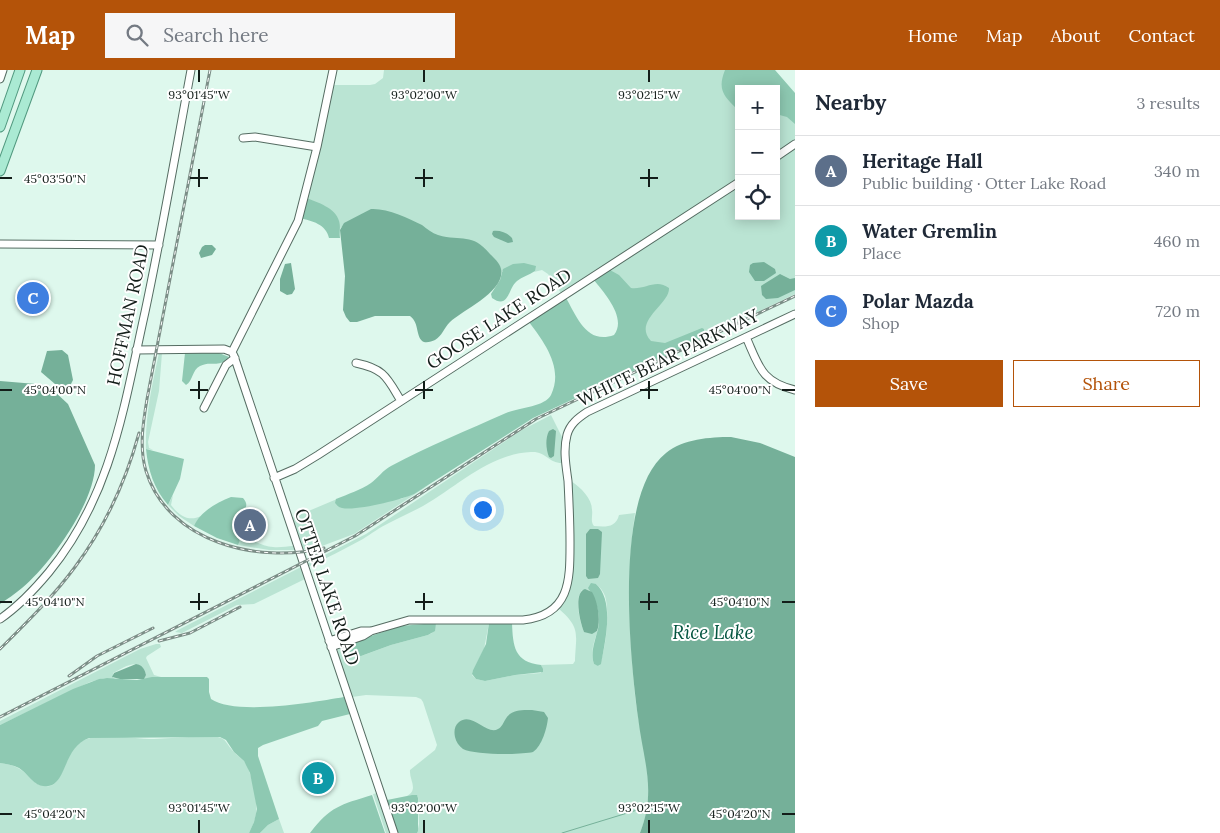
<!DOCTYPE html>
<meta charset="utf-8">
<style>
:root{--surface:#fff;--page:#f6f6f7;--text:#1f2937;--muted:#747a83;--line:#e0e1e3;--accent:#b45309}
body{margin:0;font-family:Lora,serif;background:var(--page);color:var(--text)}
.controls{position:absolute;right:15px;top:15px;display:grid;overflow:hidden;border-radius:0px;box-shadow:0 2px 12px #0003}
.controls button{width:45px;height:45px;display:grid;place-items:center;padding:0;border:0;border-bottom:1px solid var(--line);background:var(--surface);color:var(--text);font:25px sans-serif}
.you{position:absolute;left:482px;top:439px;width:18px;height:18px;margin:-12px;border:4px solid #fff;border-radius:50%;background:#1a73e8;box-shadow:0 0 0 8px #1a73e833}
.badge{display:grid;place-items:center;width:32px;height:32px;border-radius:50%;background:var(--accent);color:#fff;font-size:16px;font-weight:700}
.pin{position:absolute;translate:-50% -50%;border:2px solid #fff;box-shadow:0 1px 5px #0006}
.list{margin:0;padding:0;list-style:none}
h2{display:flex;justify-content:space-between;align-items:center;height:65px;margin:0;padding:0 20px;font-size:21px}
h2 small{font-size:16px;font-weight:400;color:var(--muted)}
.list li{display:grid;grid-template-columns:32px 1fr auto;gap:15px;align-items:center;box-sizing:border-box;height:70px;padding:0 20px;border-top:1px solid var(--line)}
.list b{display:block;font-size:19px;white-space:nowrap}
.list p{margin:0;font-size:16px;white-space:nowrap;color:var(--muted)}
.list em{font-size:16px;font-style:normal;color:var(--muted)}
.actions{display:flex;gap:10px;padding:15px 20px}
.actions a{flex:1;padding:11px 0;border:1px solid var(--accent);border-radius:0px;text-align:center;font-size:18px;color:var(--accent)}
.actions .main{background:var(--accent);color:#fff}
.icon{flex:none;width:28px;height:28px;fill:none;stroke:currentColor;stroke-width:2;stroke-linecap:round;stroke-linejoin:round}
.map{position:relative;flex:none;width:795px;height:763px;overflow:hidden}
header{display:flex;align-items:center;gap:30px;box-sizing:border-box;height:70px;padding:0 25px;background:var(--accent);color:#fff}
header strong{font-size:24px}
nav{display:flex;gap:28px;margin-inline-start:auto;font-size:18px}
.search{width:350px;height:45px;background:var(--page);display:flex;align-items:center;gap:12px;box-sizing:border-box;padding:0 18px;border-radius:0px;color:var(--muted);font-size:19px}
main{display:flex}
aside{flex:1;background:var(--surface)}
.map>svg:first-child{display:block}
.green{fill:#bae4d3;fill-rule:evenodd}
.forest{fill:#8ec9b2}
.water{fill:#75b099}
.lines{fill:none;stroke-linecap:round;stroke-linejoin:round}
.stream{stroke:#75b099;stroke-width:1}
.minor-casing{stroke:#556c62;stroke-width:9}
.major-casing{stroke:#51997f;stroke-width:11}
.minor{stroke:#fff;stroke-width:7}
.major{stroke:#aaead3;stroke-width:9}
.rail-casing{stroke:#7c8e87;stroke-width:3}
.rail{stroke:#fff;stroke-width:1;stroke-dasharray:4;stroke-linecap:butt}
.ticks{fill:none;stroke:#131d19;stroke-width:2}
.labels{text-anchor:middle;stroke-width:4;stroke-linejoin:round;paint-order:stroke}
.street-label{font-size:18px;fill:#131d19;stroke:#fff}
.water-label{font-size:19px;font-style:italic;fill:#045540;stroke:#fff}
.ticks-label{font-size:12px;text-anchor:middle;fill:#131d19;stroke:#fff;stroke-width:4;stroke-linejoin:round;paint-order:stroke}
</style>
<header>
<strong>Map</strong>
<div class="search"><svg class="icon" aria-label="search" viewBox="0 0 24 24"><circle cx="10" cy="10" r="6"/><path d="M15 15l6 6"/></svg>Search here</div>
<nav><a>Home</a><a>Map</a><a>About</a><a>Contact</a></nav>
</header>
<main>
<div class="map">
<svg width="795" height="763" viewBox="0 0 795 763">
<rect width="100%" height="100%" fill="#def8ed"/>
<path class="green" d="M384,0H749L739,19V108L561,223L548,204L542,200L534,202L535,201H502L501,205V200L341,157L340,160L339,152L303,139L333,15H370L375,14L383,8Z
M776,42H795V70L776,83Z
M795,78V224L699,270L702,268L628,295V261L599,207L739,116V146H776V92Z
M159,283H162L159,321L148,372L149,378L153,380L146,379C145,346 152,315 159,283Z
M551,345L563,369L562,393C548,393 546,381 531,382C489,384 458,416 423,436C412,442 400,447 389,453C380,457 371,464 363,469C345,479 326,488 308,497L307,494L366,464L522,360Z
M571,411C581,418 592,428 592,440C593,446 590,451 594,456C605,457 616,458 619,445L635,443C626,503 629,565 635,625C640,672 659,717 640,763H417L419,754L418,727L416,725L407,726C419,719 409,710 410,700L435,680L437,675L423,632L421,629L416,627L366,625L352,627L338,584V580L345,575L348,580L355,587L364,585L391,575L428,565L432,563L436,553H489L484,579L473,600L472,605L476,609L485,611L515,605L541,603L542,596L539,595L573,594L575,591C576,563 581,558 558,538L568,525L573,506V439ZM596,514C600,517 603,521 605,526C610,542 606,580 599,596L594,594C590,583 594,571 598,560L596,562H584C580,551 574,530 582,520L591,521Z
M429,415L354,464L322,476L302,480L292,448L337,429L336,430L401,429Z
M173,425L171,435C179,446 189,452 201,446L194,456L179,446L168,435Z
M237,454C240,466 261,476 273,477C280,478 287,476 293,476L295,480H269L238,475L240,466Z
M301,497L305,509L254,534L237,535L182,563L175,562L178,560Z
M156,574H160L161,577L147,586L146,588L154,605L161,607L144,609L146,604C139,586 125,597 113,603V608L115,609L104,608L90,612L0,655V651L140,579Z
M207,666C229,667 222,670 235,683C239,687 243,689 246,694C252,705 258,732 256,744C255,751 252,757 249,763H0V693C6,694 13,695 18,698C30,704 34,718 50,716C63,714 66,679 82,671C98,662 134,669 154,669C171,668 189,667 207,666Z
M377,723L390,763H386L373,724Z
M279,749L284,763H260L268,755Z"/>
<path class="forest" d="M725,0H775L795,23V54L787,47L776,44V19H739V40L737,39C724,26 717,20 725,0Z
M306,128C317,132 336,138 339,151C341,157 339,162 340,168H329C326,154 312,151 300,148Z
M524,193L536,196L535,201C529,205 522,207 517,211C508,218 509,240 492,228L491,224L500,210L503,199L513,194Z
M610,200L619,205L631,218C645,220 656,208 669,218C670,234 632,251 651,271L665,273L702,258L704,259V265L699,270L533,348L414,424C400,430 357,441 342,438C338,437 338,436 335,433L336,429C348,424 361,420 371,413C378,408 383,400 391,396C428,376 468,360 506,343C517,338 545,337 551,325C564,298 544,272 529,252L566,228C577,247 587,275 614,265C627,248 605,224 594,210Z
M185,283H219L229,287C218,299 211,290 200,296C192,300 193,311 186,315L182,311Z
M146,379L184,389L180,409L168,435C154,419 148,400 146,379Z
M231,427L243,428C252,438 240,442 237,452C235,461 243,464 238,475L217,468L194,456C200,442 217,432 231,427Z
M591,513L596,514C615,531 605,572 601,594L598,596L594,594C590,583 595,571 598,559C601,545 596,529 588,518Z
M436,553L435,561L428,565L391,575L361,586L352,585L345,575L400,556Z
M489,553H512C513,576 514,592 541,595L543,599V602L515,605L485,611L476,609L472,604L473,600L486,574Z
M152,607H207L209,609V622L211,629C235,646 315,632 344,627L350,644L322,651L318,656L263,675L258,678V686L279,749L268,755L260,763H249L254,752L257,739L250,703L244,691L234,682L226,670L220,667L89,668C63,677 67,714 48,716C34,718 29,704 19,698C13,695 6,694 0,693V655L73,619L99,609L107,608L137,610Z
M372,725L385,763H310C331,736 340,735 372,725Z
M412,725H417L418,728V761L417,763H398L387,730Z"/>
<path class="water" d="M371,139C387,138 408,148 422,155C427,159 432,163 438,165C462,172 472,162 490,184C494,188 500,193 501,199C506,221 463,240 450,252C444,258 442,266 435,270C432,271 428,273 424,272C415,268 420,253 410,246H375L357,252H350L346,247L343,240L345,206L340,160L344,153Z
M493,161C500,160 508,163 512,168L513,172L508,173L494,167L492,164Z
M205,175H212L216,179L212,185L201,188L199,183L202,177Z
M764,192L775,199L776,203L764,211H755L749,202L750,195L753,193Z
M291,193L295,219L292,224L287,225L280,221V209L285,194Z
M780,204L790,209L795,208V220L778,228L766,229L762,225L761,216Z
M62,280L68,285L73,310L69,318L55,314L41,302L47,281Z
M0,311L36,314L54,321L68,334L95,395C95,432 50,495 22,518C15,524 7,529 0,534Z
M553,359L556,361L554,386L551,388L549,387C546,379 545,369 549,361Z
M731,367L760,373L795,387V763H640C657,720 643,690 638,647C630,587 613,424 666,383C683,369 710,367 731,367Z
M590,459H598L602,462L600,504L598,508L588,509L586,506V464Z
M585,519L592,522C598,532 601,551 597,561L592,564L584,562C580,552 573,523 585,519Z
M136,594C142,595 145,599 146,605L144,609H120L112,607L114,603Z
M532,640L544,642L548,648C547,658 542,676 533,682C520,685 474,685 463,679C459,676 456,672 455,667C454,662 454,656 459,652C472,641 487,666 498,659C502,657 503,653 505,650C511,639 521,640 532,640Z"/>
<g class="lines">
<path class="stream" d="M562,763L647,737"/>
<defs>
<path id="minor" d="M0,9L3,0
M243,68L255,67L317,77
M776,87L795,74
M0,174L159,175
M746,267C759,296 761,312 795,320
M136,280L224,279L232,282
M232,282L234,286L394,763
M232,282L298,151L317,77L333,0
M356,293C385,299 387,308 401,331
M204,338L226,295L235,288
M274,408L295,399L318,385L739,112
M0,549C19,536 34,520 49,502C112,425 124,336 145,242C162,162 176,81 191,0
M329,571L361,561H370
M331,577L363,566L371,561L409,550H523C571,545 570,509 570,472C570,451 569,431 568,411C566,396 563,380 567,365C570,354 578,348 587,342L795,244"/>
<path id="major" d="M0,57L20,0
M0,101L37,0"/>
</defs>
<use href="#minor" class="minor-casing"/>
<use href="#major" class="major-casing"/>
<use href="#minor" class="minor"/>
<use href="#major" class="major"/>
<defs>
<path id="rail" d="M210,0L147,329C143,353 139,378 146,401C168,473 259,494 324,478
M159,571L190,563L240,537
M0,579C26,553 53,527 75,497C104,458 126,411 139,363
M69,606L97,586L153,558
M0,647L355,466L536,349L795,226"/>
</defs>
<use href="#rail" class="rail-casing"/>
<use href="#rail" class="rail"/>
</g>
<path class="ticks" d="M199,0V12M424,0V12M649,0V12M199,99V117M424,99V117M649,99V117M0,108H12M190,108H208M415,108H433M640,108H658M199,311V329M424,311V329M649,311V329M0,320H12M190,320H208M415,320H433M640,320H658M782,320H795M199,523V540M424,523V540M649,523V540M0,532H12M190,532H208M415,532H433M640,532H658M782,532H795M0,744H12M782,744H795M199,750V763M424,750V763M649,750V763"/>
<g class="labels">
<g class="street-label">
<text transform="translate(128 245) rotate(-78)" y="6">HOFFMAN ROAD</text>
<text transform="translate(499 249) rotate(-33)" y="6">GOOSE LAKE ROAD</text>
<text transform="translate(668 288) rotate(-26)" y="6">WHITE BEAR PARKWAY</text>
<text transform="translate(327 517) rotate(71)" y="6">OTTER LAKE ROAD</text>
</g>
<g class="water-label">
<text x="713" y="569">Rice Lake</text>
</g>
</g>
<g class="ticks-label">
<text x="199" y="29">93°01'45"W</text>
<text x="424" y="29">93°02'00"W</text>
<text x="649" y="29">93°02'15"W</text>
<text x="55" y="113">45°03'50"N</text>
<text x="740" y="324">45°04'00"N</text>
<text x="55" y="324">45°04'00"N</text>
<text x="740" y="536">45°04'10"N</text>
<text x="55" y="536">45°04'10"N</text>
<text x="199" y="742">93°01'45"W</text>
<text x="424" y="742">93°02'00"W</text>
<text x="649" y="742">93°02'15"W</text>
<text x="55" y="748">45°04'20"N</text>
<text x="740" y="748">45°04'20"N</text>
</g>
</svg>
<div class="controls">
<button>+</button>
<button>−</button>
<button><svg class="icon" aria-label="locate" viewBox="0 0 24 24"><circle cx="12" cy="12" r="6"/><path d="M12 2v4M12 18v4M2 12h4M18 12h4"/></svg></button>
</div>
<div class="you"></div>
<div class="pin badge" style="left:250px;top:455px;background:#5c6f8a">A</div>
<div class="pin badge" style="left:318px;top:708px;background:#0f9aa8">B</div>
<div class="pin badge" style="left:33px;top:228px;background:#3f7fe0">C</div>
</div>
<aside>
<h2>Nearby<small>3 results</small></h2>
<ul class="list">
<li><span class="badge" style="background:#5c6f8a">A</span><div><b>Heritage Hall</b><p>Public building · Otter Lake Road</p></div><em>340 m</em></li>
<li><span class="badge" style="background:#0f9aa8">B</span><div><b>Water Gremlin</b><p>Place</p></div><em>460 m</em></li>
<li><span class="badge" style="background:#3f7fe0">C</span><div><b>Polar Mazda</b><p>Shop</p></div><em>720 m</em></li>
</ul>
<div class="actions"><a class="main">Save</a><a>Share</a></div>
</aside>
</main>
